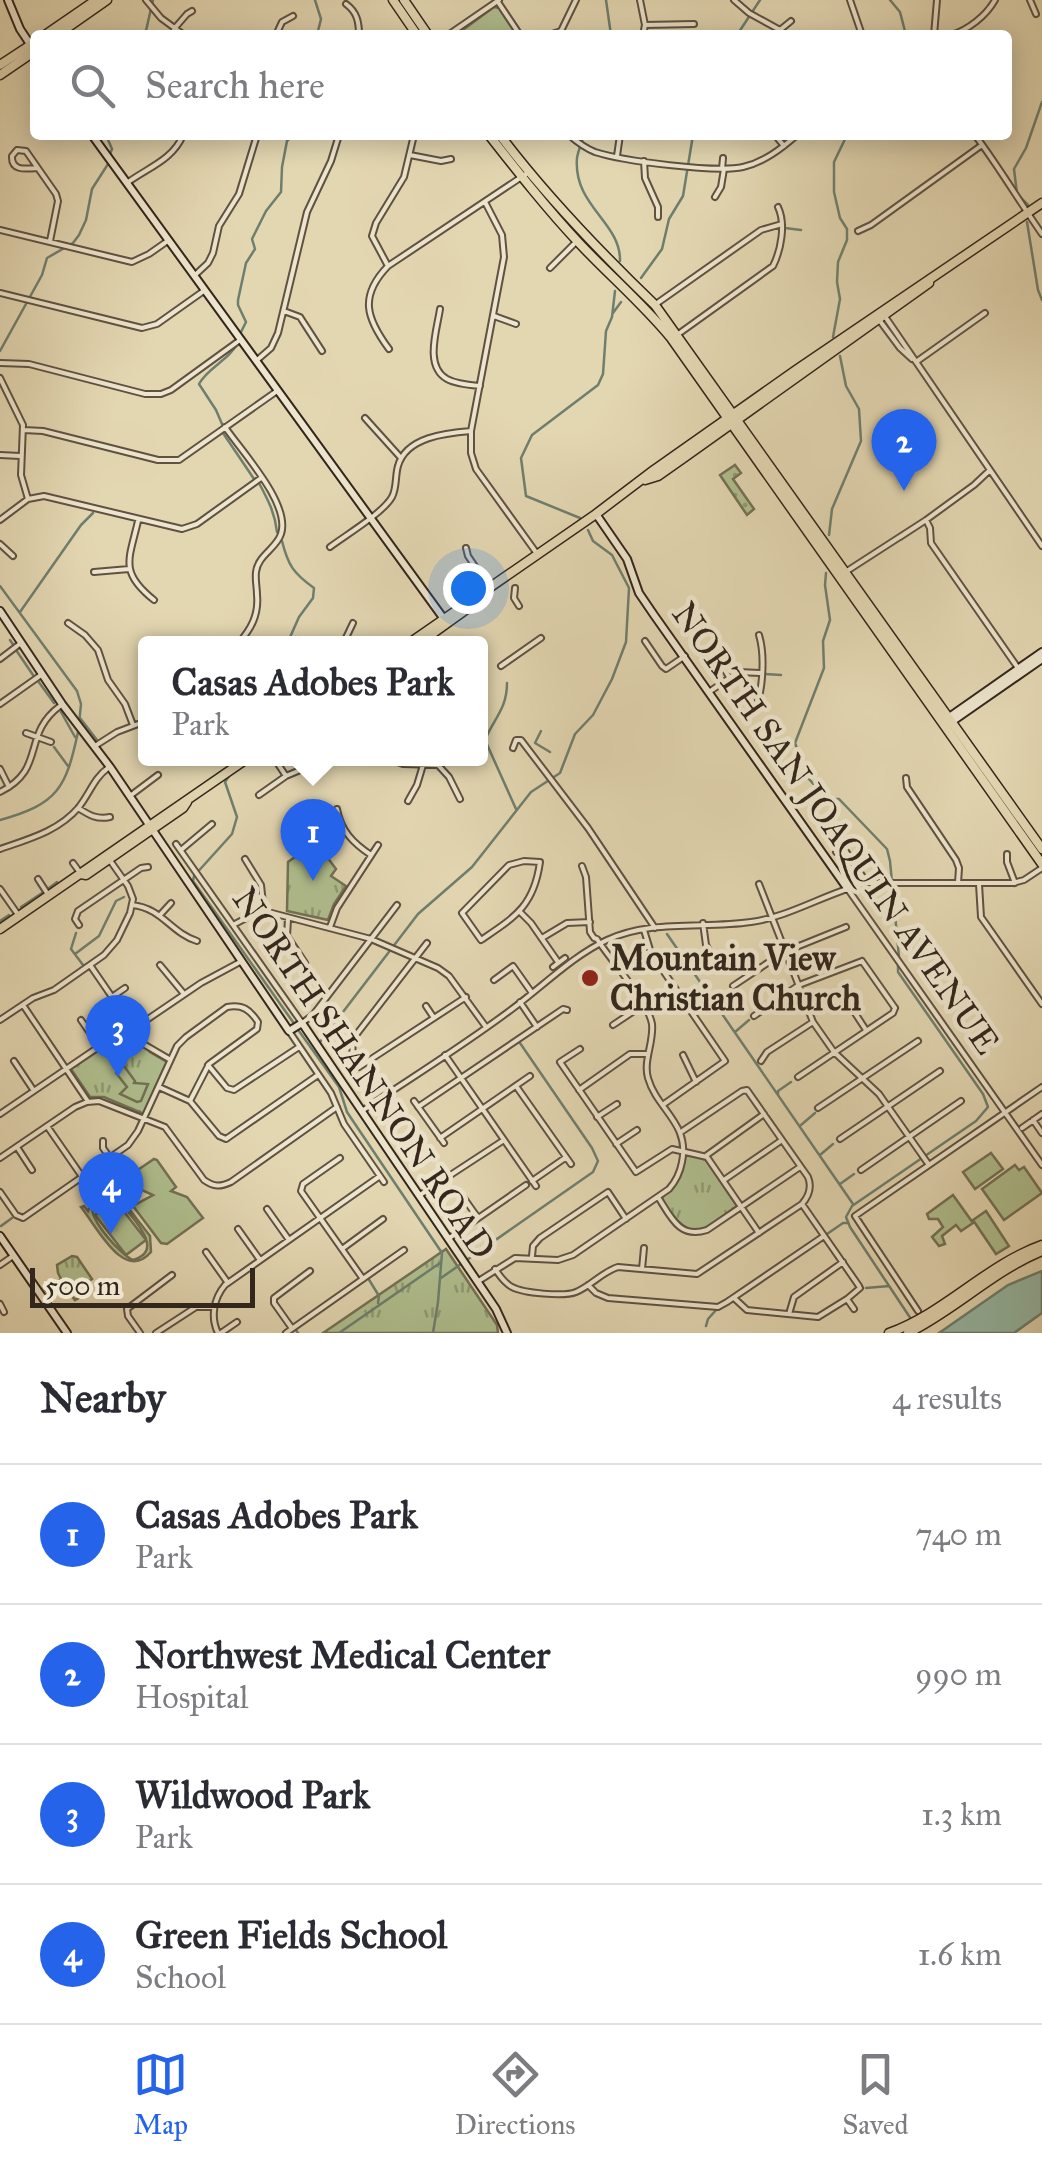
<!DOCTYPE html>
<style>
:root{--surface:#fff;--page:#f7f7f7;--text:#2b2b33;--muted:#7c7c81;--line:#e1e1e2;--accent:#2563eb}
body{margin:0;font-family:"IM FELL Great Primer",serif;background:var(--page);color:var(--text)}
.scale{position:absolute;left:30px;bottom:25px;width:225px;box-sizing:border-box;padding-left:10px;border:5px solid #33261c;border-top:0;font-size:28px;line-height:35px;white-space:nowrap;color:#33261c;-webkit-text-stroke:8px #ede5cd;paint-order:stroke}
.you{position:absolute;left:468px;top:588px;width:35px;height:35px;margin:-25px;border:8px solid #fff;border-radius:50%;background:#1a73e8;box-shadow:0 0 0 15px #1a73e833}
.badge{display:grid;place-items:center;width:65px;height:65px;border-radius:50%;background:var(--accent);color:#fff;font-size:32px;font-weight:700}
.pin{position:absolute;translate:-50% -82px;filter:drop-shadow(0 2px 5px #0008)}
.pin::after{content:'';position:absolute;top:52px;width:35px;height:30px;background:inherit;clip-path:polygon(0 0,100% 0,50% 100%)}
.popup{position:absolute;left:138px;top:636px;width:350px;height:130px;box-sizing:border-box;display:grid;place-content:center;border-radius:10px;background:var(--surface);filter:drop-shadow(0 2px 8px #0005);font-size:32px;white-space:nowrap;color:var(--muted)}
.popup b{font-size:38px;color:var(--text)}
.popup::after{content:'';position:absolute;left:50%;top:100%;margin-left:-20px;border:20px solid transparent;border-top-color:var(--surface)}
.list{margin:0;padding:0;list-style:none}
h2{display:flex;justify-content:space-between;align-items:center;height:130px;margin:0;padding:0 40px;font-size:42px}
h2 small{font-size:32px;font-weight:400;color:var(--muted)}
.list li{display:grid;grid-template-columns:65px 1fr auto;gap:30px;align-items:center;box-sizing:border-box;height:140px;padding:0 40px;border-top:2px solid var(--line)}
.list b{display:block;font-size:38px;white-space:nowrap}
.list p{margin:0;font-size:32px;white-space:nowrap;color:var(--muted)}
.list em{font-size:32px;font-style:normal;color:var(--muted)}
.icon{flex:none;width:55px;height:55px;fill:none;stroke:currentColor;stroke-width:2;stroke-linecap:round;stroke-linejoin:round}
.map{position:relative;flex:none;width:1042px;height:1333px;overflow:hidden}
.search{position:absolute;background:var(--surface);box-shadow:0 5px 25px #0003;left:30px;right:30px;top:30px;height:110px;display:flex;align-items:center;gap:25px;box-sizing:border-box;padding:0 35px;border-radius:10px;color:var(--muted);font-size:38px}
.sheet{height:690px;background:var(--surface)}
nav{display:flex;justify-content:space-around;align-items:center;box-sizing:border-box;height:140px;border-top:2px solid var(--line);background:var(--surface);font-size:28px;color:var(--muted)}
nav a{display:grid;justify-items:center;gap:5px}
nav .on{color:var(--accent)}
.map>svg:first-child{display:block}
.grass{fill:url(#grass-tufts);stroke:#727256;stroke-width:2.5}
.garden{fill:url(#garden-dots);stroke:#727256;stroke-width:2.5}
.pitch{fill:#b0bf8f;stroke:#727256;stroke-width:2.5;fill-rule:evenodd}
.water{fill:#96baa7;stroke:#6e7f6f;stroke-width:2.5}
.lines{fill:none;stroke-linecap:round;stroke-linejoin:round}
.stream{stroke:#6e7f6f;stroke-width:2.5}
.street-casing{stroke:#5f5242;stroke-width:8}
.secondary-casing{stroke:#33261c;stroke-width:10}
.primary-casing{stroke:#33261c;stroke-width:11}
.street{stroke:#ede5cd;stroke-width:4}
.secondary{stroke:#ede5cd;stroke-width:6}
.primary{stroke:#e3d7b2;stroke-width:8}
.poi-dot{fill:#8f2418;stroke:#ede5cd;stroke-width:4}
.labels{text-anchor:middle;stroke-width:9;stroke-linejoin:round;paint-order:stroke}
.street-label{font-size:35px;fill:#33261c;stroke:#ede5cd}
.poi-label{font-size:35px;font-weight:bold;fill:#33261c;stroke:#ede5cd;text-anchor:start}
</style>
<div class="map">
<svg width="1042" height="1333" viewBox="0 0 1042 1333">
<defs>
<pattern id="grass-tufts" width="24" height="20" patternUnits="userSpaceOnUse" patternTransform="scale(2.5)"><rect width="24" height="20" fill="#b0bf8f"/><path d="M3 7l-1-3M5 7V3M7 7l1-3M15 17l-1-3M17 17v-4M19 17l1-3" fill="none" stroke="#909b74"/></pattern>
<pattern id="garden-dots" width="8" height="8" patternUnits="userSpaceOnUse" patternTransform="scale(2.5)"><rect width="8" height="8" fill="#b0bf8f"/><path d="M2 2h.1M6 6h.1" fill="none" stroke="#909b74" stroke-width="1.8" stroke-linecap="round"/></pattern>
</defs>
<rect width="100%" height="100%" fill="#e3d7b2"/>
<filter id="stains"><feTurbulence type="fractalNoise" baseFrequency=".002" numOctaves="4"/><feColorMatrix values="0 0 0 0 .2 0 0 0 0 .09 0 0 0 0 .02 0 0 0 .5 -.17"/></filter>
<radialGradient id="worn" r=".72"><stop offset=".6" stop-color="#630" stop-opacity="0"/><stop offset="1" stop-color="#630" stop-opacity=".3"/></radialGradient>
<path class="grass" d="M316,842L336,869L331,876L346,886L334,904L328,920L287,911L288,862Z
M131,1029L150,1052L167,1062L144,1114L104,1097H90L71,1069Z
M688,1153L706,1160L737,1206C696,1235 693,1245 661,1199L680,1177L685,1155Z
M446,1249L497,1325L498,1333H323Z
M72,1256L77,1257L92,1279L78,1289L82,1296L75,1300L65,1287L50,1297L44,1288L61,1279L58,1273L57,1265Z"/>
<path class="garden" d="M735,465L741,473L733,479L754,509L747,515L720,475Z"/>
<path class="pitch" d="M494,7L500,8L517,35H462L460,32Z
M124,1066L135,1081L134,1083L148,1084L141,1101L137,1102L120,1094L127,1087L116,1073Z
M991,1153L1003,1169L975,1189L963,1172Z
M154,1159L157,1160L176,1187L171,1191L187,1197L203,1218L167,1244L161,1243L133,1206L153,1195L133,1186L126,1178Z
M1015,1165L1019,1170L1024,1167L1042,1193L1004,1220L982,1189Z
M101,1193H113L119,1196L150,1236L151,1252C124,1283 97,1227 81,1207L84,1206L88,1211L92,1200ZM105,1196L115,1198L119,1201C131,1217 167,1250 133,1260C122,1256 89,1220 93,1207C95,1200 99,1199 105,1196Z
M953,1195L973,1223L961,1231L956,1225L942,1236L945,1244L939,1246L932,1237L943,1227L938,1219H929L927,1214Z
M115,1200L146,1240L126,1255L95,1215Z
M986,1211L1009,1246L996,1254L973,1220Z"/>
<path class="water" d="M1042,1271V1313L1014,1333H939L1008,1285Z"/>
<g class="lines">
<path class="stream" d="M315,0L321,19L317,35
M606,0L611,35
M890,0L900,12L906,35
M145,35L153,0
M737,35L760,0
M106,135L112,149L110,154
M584,135C582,142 578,151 577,158C573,206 621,222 620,261
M1028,208V205L1017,194L1014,169L1026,148L1042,102
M1027,222L1038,290L1042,300
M785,228L801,230
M641,278L662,249L669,219L683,196L693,135
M613,313L621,302
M240,334L246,322L238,305V300L246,263L255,249L252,239L266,211L281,192L282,167L287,141L293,135
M833,337L840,299L837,282L838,262L847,240V229L840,218L834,192V162L847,135
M0,351L42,275L47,258L73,243L79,235L86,220L92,189L108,164
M222,424L216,410L199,384C208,367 230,360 238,342
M223,433L254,479
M259,483C268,500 275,513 277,532
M580,518L526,496L521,458L532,435L598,385L603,374L606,331L612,317L615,291
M829,535L832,509L861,441L859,409L846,386L840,356
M282,541C288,565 293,573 314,588L313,598L299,617L287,644
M826,573L825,585L830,620L823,641L824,668L795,743L808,778L827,799H839L887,849L890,861L899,957
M0,586L77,691L81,704L79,724
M20,612L81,525L93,513
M10,640L14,646
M16,650L33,675
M765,674L781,675
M38,681L54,703
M507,683C507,709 494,718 485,740L516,809
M61,712L75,737
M80,718L97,740
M541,731L535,743L550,752
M54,747L68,766
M231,773L225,782L237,817L232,834L194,876L193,881L293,1022
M0,820C58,804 66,788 78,732
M49,888L57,882
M21,907L42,893
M0,921L9,915
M76,933L71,949L83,965
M667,934L853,1204
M75,954L99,936L116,901L124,897
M898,965V972L983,1094L988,1107L976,1121L852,1206L846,1217L850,1227L911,1319
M299,1031L339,1087L347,1112L353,1121L442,1253L438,1302L433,1333
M735,1032L749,1020
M320,1042L418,914L472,867L531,792L560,773L575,734L593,715L612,679L626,642L629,588L612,555L593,541L588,530
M778,1094V1091L791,1082
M801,1125L815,1113
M820,1155L833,1144
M840,1184L854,1174
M1,1226L12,1218
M827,1234L843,1223H847
M368,1278L379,1296L378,1303
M441,1278L593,1172L598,1161L592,1148L520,1043
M866,1288L889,1286
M706,1326L708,1319L717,1309
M296,1330L298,1333
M339,1333L440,1263"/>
<defs>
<path id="street" d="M146,0L161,18L184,35
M640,0L645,25L643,35
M734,0L749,13L780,30L781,35
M850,0L862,35
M1030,0L1036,14
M498,2L520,35
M346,4C357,12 359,22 359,35
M645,25L694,24
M174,29L187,14L192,11
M780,30L791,21
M276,35L282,22L293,16
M448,35L499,0
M549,35L561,31L576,0
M934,35L937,0
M951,35C968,30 986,16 995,0
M569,135C577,142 585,148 595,152C623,161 716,173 743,167C764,162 781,149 797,135
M775,135L784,146
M975,135C999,167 1019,201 1042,234
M410,155L441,161L451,159
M617,156L620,135
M644,161L645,178L658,207V217
M37,168C25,169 11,171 12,156L17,150L26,151L56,194L58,201L50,241
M722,169L723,158
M127,183C147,168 173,160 183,135
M715,197L721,187L724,169
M485,202L502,235L504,257L471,431V453L476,469L538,555
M0,230L132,262L149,254L169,240
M858,231L871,225L982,145
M388,266L372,236L376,223L404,177L414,135
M550,268L577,241
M194,276L208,263L213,253L219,226L239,194L257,135
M0,293L142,328L157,324L205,290
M656,304L761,230L782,224
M440,309C437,330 424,366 447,379C456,384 469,385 480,386
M284,311L300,317L322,351
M884,315L1042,546
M494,316L516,324
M880,321L900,348L912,359
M677,335L773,266C781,250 786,224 778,207
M389,349C366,318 359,296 388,266L529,172
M256,361L271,348L278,333L307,212L331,161L339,135
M916,362L985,313
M0,363L29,364L145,394H161L171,390L240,340
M0,378L23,425L21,475L28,499
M365,418L401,458
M225,427C242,452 291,504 281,534C276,549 258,555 256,572C255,580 257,587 257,595C259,615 251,629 238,644
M24,430L43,431L158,460H179L277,391
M0,455L20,456
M990,470L974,485L926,520L930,528L931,543L1018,668
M0,520L28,499L44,496L182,529L197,524L261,478
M138,521C129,560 119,572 154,600
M0,544L13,556
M330,547C346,535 383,513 392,497C397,488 395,476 398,466C406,437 446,433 471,431
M466,548L468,556L489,587
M847,571L926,520L900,537
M94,572L129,569
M515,588L514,598L519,606
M68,623L85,635L98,650L108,680L125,704L133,725
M645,641L662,666L666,669L685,656
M343,644L353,623
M0,659L21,643
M722,659L723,667L729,677
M501,666L541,638
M709,692L738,672L760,673
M0,704L41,675
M750,715C764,701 765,655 759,635
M26,733L51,742
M95,746L117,732L146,721
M513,748L516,740H521L588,828L655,928
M274,758L286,776
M386,758L403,764L438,765L449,777L460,799
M0,769L9,787
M906,778L907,787L956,860L959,868L958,883
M0,792C47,769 21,735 60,706
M259,795L286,776L305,768
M130,796L158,775
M408,801L417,785L423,765
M78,808C89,815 97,820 110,817
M337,809C341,831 353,843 371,855
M176,844L302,1023L313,1015L397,905
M843,847L867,883
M0,849C29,839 59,831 79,807C90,793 94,778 108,768
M181,850L212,824
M836,852L850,842
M1007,854V862L1015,883
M245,859L261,885L264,913
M524,861L540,862C534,906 515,917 481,940L462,913L509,865Z
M73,863L81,874
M38,879L49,896
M759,884L813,1022L834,1052L879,1094L929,1165
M979,884L981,917L1042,1004
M847,888L1042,1165
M0,889L19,916
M132,905C162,908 171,933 197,941
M520,912L531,923L558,962
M160,915L171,903
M288,919L287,936L305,963
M703,923L706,945L711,954
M79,925L75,919L78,911L141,868L148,867
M233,925L250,916L272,913L371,939L438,968L449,976L486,1027
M330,927L337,908L378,845
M644,930L651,953L725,1061
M542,938L567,923L590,922
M427,943L356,1035C350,1048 352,1055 359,1067L466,997
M862,961L895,1008
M90,965L145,1045L169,1059
M160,965L184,994
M553,967L565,958
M494,980L513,966L532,993
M733,986L784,952L846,927
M112,997L125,988
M520,1002L537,1027
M23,1005L87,1100
M426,1006L434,1018
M851,1007L866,1030
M754,1016L799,985L862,961
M0,1020L33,998L54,990L104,955L117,940L130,913L133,899L128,886L109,859
M81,1020L99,1046
M613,1025L643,1005
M289,1031L331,1093L344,1124L384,1182
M580,1049L560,1062L636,1172L672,1149L707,1157L759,1233
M445,1055L536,1186
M683,1055L696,1082
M14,1061L34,1091
M761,1061L767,1052L813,1022
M208,1065L227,1088L234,1090L299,1047
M798,1077L893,1013L895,1008
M516,1086L571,1164
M159,1087L190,1101L219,1136L226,1139L318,1075
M579,1090L630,1054H648
M414,1101L444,1143
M664,1104L725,1061
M418,1107L563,1009L567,1010
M818,1108L918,1041
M362,1111C411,1078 461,1047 508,1012C540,989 572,956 607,940C652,919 704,929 751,922C790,917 828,892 867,883H1013L1024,880L1042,868
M0,1114L119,1033L148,1019L201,983L240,962
M597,1117L617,1104
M1033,1120L1042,1133
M47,1126L83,1178
M1022,1128L1042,1114
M440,1138L530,1076
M840,1139L940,1071
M103,1141V1148L110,1158
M616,1144L637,1130
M17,1147L32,1170
M707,1155L764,1114
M0,1158L75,1107L87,1102L99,1101L165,1127L204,1180C214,1187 220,1187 231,1182L337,1107
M340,1158L303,1184L301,1191L363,1279
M861,1170L961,1101
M724,1180L782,1140
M532,1181L565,1158
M0,1192L16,1215L23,1218L128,1145L138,1131L177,1046L186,1037L227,1007C243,1004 250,1010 258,1022L257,1029L209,1064L190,1101
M461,1194L478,1218
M420,1195L504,1140
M658,1197C671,1217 679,1239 707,1230L800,1167
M802,1204L859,1286
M267,1209L289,1240
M238,1229L260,1260
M448,1239L526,1185
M342,1249L383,1219
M206,1252L228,1283
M532,1256L533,1246L540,1238L608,1192L626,1219
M0,1265L13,1256
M495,1269C500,1276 504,1283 512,1287C523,1293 564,1297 576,1292C591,1286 602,1272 618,1267L697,1274L802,1204C809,1196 812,1187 808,1177L747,1090L742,1091L681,1132
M642,1269L644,1248
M477,1282L515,1258L558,1260L573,1255L669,1189C676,1181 680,1173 682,1162C690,1123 657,1110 648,1078C643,1061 654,1042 652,1024C648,1001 611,961 597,939L594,938L590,932L586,877L582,866
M588,1285L596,1293L608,1298L718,1307L727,1302L824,1236
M734,1298L747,1310L818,1317L847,1299L860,1288
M847,1299L854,1309
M0,1304L4,1312
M918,1311L855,1216L1042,1087
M789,1314L794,1297L843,1262
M291,1327L274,1303V1298L310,1271
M140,1333L128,1316L127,1309L172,1275
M156,1333L196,1307H213
M218,1333C210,1317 214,1298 225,1285L380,1176
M221,1333L237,1322
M286,1333L404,1250"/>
<path id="secondary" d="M8,0L20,29L32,47
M92,135L444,619
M596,514L627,559L639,593L654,615L847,888
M0,611L62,704L110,767L289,1031L302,1023L496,1309L507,1333
M945,720L1042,652
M950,723L1042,659
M0,1236L67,1333"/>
<path id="primary" d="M393,0L417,35
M404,0L428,35
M45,35L96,0
M57,35L107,0
M0,65L35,42
M0,75L35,51
M489,135C518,172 547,209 579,243C609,275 643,304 671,338L1042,864
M500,135C546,196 600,252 655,305L1042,849
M645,480L658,476L685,457L929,283
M408,644L596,514L654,470L796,370L1042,203
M418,644L478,601L482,595
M81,874L86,875L183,808L187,802
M0,929L248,758
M889,1333C945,1313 986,1265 1042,1245
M908,1333C955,1310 993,1271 1042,1251"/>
</defs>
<use href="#street" class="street-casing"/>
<use href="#secondary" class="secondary-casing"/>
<use href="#primary" class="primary-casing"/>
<use href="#street" class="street"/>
<use href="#secondary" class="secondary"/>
<use href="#primary" class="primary"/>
</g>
<circle class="poi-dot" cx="590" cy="978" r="10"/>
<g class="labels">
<g class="street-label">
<text transform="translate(836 828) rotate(55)" y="12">NORTH SAN JOAQUIN AVENUE</text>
<text transform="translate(364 1073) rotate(56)" y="12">NORTH SHANNON ROAD</text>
</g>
<g class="poi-label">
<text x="610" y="970">Mountain View<tspan x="610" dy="40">Christian Church</tspan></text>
</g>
</g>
<rect width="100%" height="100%" filter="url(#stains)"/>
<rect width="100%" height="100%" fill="url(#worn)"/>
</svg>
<div class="scale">500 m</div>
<div class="you"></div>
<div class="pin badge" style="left:313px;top:881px">1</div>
<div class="popup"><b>Casas Adobes Park</b>Park</div>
<div class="pin badge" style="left:904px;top:491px">2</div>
<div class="pin badge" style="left:118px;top:1077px">3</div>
<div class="pin badge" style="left:111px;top:1234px">4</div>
<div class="search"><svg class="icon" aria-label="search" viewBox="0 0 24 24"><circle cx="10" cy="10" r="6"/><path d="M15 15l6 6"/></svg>Search here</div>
</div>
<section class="sheet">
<h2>Nearby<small>4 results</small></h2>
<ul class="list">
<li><span class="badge">1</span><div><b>Casas Adobes Park</b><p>Park</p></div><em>740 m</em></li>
<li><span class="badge">2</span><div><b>Northwest Medical Center</b><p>Hospital</p></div><em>990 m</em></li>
<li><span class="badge">3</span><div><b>Wildwood Park</b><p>Park</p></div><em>1.3 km</em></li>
<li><span class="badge">4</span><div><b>Green Fields School</b><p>School</p></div><em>1.6 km</em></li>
</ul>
</section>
<nav>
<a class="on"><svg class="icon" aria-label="map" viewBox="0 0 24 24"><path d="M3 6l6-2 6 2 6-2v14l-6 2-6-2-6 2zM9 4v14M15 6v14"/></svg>Map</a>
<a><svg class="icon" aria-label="directions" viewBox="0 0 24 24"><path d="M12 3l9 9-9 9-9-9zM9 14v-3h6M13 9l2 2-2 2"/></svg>Directions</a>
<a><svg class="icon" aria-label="saved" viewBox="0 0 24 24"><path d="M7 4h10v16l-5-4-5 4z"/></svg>Saved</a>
</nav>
